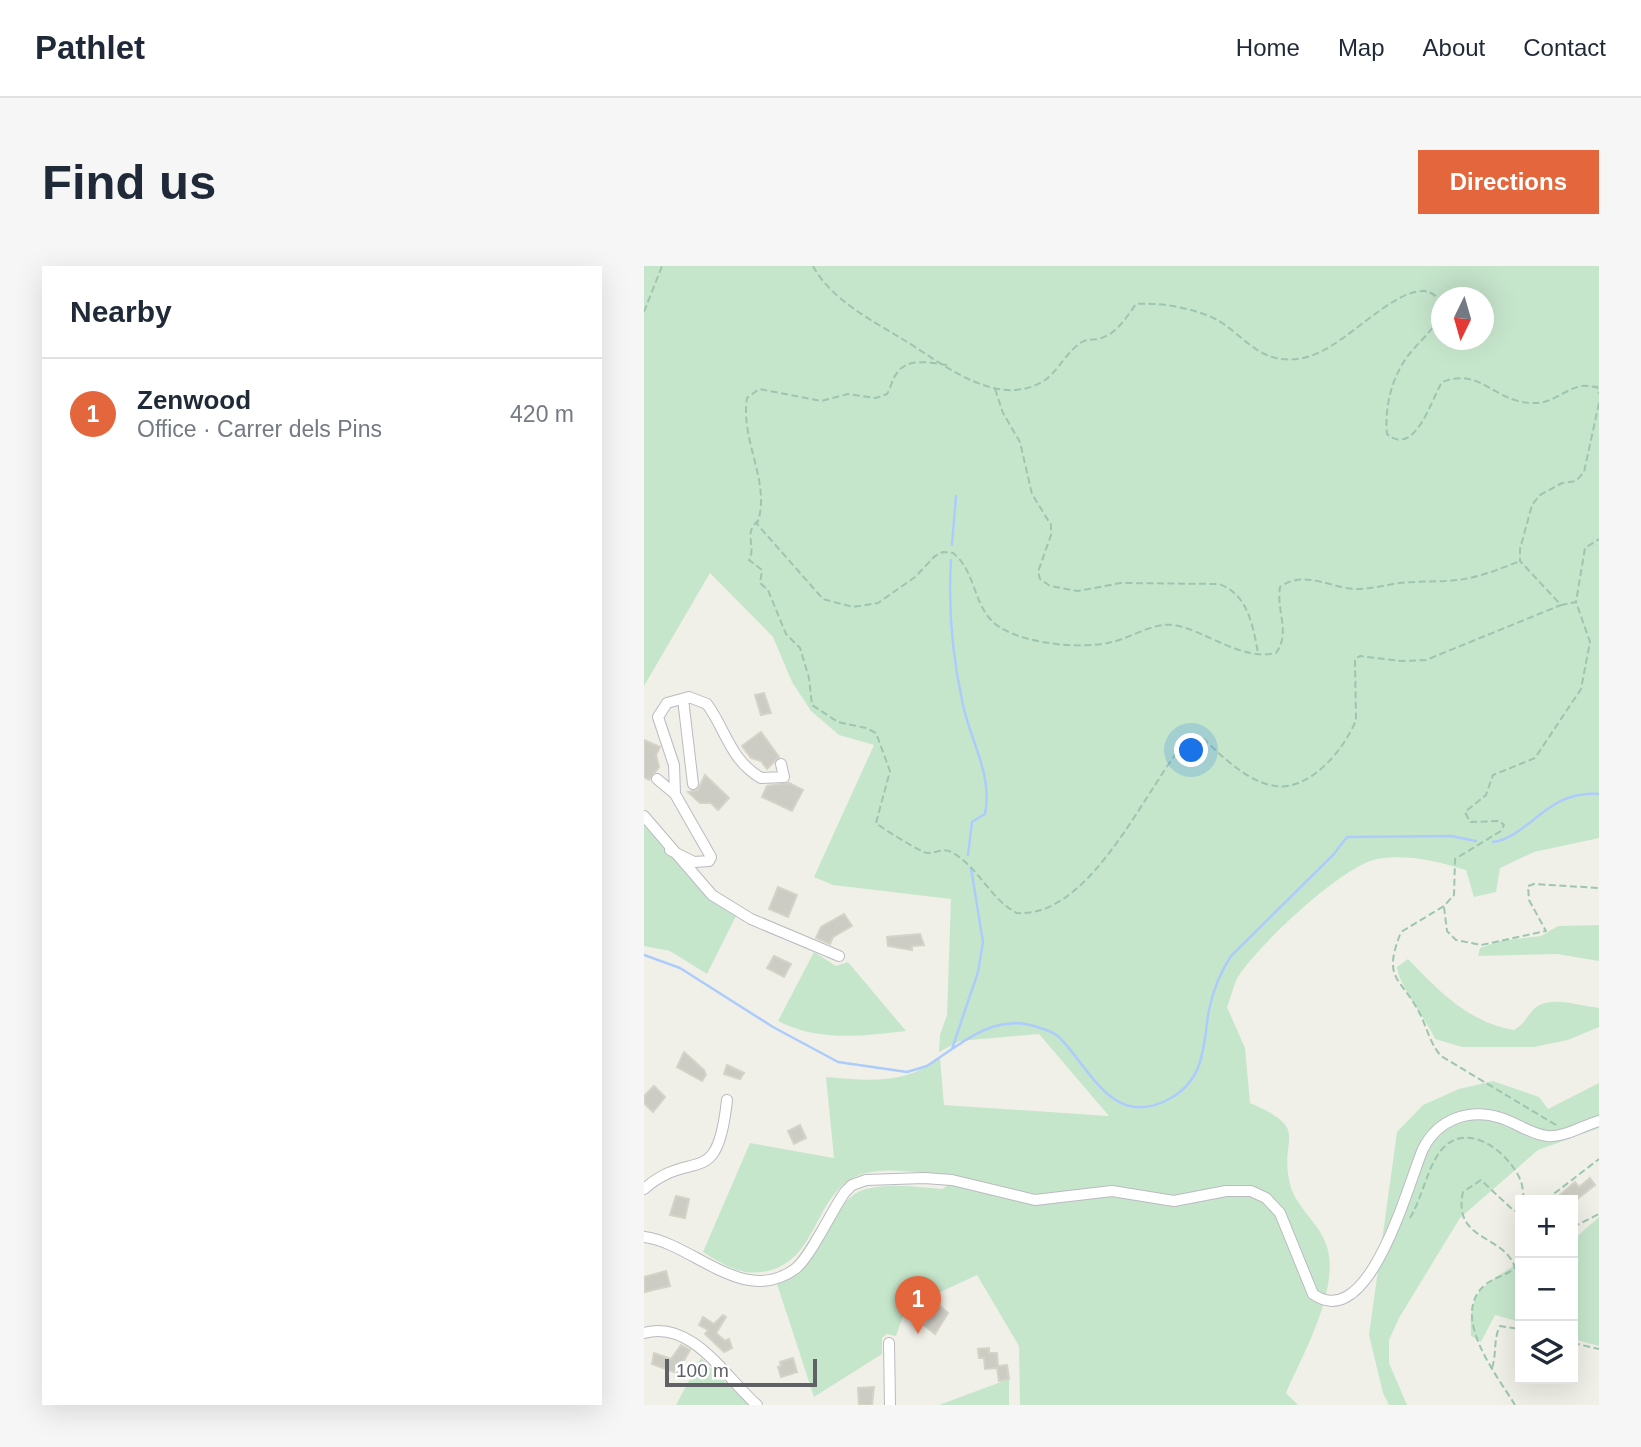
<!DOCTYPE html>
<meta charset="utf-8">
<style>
:root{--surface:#fff;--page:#f6f6f7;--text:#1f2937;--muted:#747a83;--line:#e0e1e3;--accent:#e3663c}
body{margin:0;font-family:Arial,sans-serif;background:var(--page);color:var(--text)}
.controls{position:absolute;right:21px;bottom:21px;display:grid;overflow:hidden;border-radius:0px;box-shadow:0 7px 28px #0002}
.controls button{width:63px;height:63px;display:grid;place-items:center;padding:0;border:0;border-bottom:2px solid var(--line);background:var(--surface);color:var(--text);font:35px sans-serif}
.compass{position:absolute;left:787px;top:21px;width:63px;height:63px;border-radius:50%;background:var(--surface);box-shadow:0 7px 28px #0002;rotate:185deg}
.scale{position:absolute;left:21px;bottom:18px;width:152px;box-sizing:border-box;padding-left:7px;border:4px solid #5f6167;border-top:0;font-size:19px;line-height:24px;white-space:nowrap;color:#5f6167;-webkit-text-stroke:5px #fff;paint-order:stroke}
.you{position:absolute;left:548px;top:485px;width:24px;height:24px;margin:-18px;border:5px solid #fff;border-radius:50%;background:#1a73e8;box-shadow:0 0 0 10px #1a73e833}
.badge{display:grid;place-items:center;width:46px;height:46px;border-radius:50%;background:var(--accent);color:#fff;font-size:23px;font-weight:700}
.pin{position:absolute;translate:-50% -58px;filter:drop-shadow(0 2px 4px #0008)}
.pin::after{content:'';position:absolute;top:37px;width:24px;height:21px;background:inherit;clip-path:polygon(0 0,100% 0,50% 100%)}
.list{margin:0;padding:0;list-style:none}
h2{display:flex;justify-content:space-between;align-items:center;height:91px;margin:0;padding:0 28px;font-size:30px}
h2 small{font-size:23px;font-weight:400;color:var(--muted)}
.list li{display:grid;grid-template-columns:46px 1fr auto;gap:21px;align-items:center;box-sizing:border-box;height:112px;padding:0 28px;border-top:2px solid var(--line)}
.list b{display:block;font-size:26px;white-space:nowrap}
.list p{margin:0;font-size:23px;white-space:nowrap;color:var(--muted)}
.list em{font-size:23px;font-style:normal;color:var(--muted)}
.icon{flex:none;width:38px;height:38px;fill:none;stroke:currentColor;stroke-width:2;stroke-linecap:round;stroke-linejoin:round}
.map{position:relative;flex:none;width:955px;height:1139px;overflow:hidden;border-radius:0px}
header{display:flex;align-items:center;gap:42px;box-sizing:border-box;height:98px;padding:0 35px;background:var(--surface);border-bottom:2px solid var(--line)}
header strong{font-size:33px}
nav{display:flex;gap:38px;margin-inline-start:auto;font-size:24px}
.intro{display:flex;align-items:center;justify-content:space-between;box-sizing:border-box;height:168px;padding:0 42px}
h1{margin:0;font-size:49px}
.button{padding:18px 32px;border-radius:0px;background:var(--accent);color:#fff;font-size:24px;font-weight:700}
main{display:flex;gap:42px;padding:0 42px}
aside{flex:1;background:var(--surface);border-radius:0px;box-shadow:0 7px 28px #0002}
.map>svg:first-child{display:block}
.green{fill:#c6e6cc;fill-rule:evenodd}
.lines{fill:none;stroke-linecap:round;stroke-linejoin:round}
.stream{stroke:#adccfc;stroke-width:2.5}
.building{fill:#cccbc4;stroke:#d5d3c6;stroke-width:2}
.street-casing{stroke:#babbc1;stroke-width:12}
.path{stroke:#9ec5b0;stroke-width:2;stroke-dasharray:7 3.5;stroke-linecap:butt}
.street{stroke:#fff;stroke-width:10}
</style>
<header>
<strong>Pathlet</strong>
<nav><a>Home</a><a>Map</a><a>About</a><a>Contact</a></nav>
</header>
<div class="intro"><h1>Find us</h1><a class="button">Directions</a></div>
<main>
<aside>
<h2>Nearby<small></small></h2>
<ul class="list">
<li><span class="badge">1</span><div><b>Zenwood</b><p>Office · Carrer dels Pins</p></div><em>420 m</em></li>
</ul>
</aside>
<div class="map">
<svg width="955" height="1139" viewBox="0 0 955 1139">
<rect width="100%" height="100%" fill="#f0f0e8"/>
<path class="green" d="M0,0H955V572L890,586L856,602L852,626L830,631L822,604C791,595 765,588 733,593C699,599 612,681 594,711C589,720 587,732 583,741L601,782L606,837C669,864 634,870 646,918C651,940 675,957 682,978C698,1020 659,1088 642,1127L654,1139H376L375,1080L333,1009L262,1042L252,1070L243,1068L238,1072V1088L170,1131L133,1018C185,1001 182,933 222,923C246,917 274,921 298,923L303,920L305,910C277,907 234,898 209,912C169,935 173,993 124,1005C98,1011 80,999 59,986L106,877L190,892L182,811C223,814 261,820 296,791L300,839L465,850L395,768L316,775L295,786L296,769L303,749L307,633L189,619L170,611L230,479L195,469L167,445L148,416L129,371L66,307L0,420ZM797,32H839V74H797Z
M0,557L56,624L92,650L63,708L26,685L0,680Z
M955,659V695L913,688L834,690L836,682L856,675L897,670L914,660Z
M170,686L192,700L204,696L262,765C218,770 175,776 134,755Z
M764,693C795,725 824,756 870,764C880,758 882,752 889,744C904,728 936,740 955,742V761L924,774L890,781H818L791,773C782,753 754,718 753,701Z
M849,815L895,831L904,843L955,817V862L894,884L816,952L755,1052L745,1074V1097L763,1139H745L739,1127L725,1069L753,866L779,839L815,823Z
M955,951V1080L929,1073V974Z
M876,995V1056L851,1049L837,1076L827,1070C824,1022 840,1021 876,995Z
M57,1092L105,1139H32Z
M365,1113V1139H295Z"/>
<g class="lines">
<path class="stream" d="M308,279L312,230
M307,294C304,341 309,393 319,439C327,476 349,510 341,548L328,556L324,589
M849,576C885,571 904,523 955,528
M0,689L36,702L129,761L194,796L263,806L283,800L308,783L334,706L339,676L327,602
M308,783C335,764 363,749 396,762C403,764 410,766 415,771C447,803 469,865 527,832C562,812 559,778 565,744C569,724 576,707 587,690L689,589L703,571L807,570L832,575"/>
</g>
<path class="building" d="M120,427L127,447L117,449L111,429Z
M117,466L135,491L123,503L117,495L107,492L98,480Z
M0,474L16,481L12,489L15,501L5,514L0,511Z
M61,509L85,532L74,544L67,537H56L44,526L54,524Z
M145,517L159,524L148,545L118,531L123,520Z
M134,621L153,629L144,651L125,643Z
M200,648L208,660L189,671L186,678L172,672L177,661Z
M276,668L280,679L268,680V684L244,680L243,671Z
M130,690L147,698L140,711L123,702Z
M40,786L60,804L62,809L58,815L33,801Z
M83,799L100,807L96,813L80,808Z
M10,820L21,831L9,846L0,837V830Z
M156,859L162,872L150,878L144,865Z
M946,912L951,919L932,934H910L931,916L935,921Z
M32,930L45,933L41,952L26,949Z
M22,1005L26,1020L1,1026L0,1011Z
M295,1039L304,1047L291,1068L280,1059Z
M79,1049L82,1051L72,1067L81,1075L85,1073L88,1082L80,1086L61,1068L64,1064L55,1059L59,1051L70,1058Z
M37,1079L46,1084L33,1107L8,1098L10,1087L27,1093Z
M345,1082V1087H353L354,1100L363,1099L365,1113L355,1115L353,1102L341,1103L340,1092H335L334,1083Z
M149,1092L153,1106L137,1111L134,1101L137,1100L136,1096Z
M230,1121L228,1139H215L214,1122Z"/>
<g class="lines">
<defs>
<path id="street" d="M39,433L49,518
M13,513L31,528
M0,550L68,629L107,653L195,690
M26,584L50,596L65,595L67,591L31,528L30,499L14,451L23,437L45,431L63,438C82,464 86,494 117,512L140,511L137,498
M0,923C49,880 73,927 83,834
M0,971C49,977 99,1041 151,1003C166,992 188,944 201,926L208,919L222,914L280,912L308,914L391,934L468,925L530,935L582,925H607L622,932L636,947L669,1028C726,1069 765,914 779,883C794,853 825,842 857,852C873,857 886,868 903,870C920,872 939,859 955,855
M0,1067C48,1053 82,1112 113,1139
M245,1077L246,1139"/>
</defs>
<use href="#street" class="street-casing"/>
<path class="path" d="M169,0C186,32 225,53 255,71C295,94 352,146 401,114C415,104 423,85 438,76C443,73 448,74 454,73C472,69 482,52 492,38C516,36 555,43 575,55C604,73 617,100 659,92C698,85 745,24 780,25C789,26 793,31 797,37C796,60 781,69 767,86C749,107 740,140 743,168C771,192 787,134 798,116C833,103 844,127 874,135C907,143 913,126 937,120C941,119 949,121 953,121L955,128
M0,46L18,0
M303,99C288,97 263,91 253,107C248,113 247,122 243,128L232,132L204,128L177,135L115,123L103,132C96,175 128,218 113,258L179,333L209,341L234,337L271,311L291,290L299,286L309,287C331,304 329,337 349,356C373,378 438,384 468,376C487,372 509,356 530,359C563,365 597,395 632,387C647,367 632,345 636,321C657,306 678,317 702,322C720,325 737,320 755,317C775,315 795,316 814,314C836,311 856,303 876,295
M351,123L359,147L376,176L388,228L407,259V269L394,306L396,313L406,320L434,325L477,317L575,318C604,328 609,360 614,387
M955,137L940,206L932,215L918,217L896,229L888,239L876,283V295L917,339L932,336L941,282L955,273
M115,254C98,266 113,280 105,294L118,304L116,317L124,324L142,368L156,382L165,412L168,439L194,456L222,462L232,467L246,505L232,557C236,561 278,587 283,587C294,587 299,581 309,587C335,602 347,634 373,647C449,652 503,517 546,470L559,472C577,490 604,516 631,520C667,525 701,482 712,454L711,393L716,390L757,395L782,394L917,339
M800,641L803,665L812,674L837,679L902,665L885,634L884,620L890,618L955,622
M912,859L797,790C785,776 783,761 775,746C756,710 738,714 757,666L800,640L810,629L811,593L857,565L860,559L855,555L826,556L821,546L842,529L849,509L891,492L937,423L946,376L932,336
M902,934L955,893
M766,952C778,932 782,906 795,887C820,852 863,884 876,913C879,919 879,928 880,934
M929,961L955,948
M929,1077L955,1083
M848,1102C853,1087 849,1074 856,1060L876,1063
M871,1139C853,1109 804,1049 842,1018C851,1011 863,1009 871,1002C861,968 808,976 819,926L837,914L870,945L876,944"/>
<use href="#street" class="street"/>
</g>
</svg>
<div class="controls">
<button>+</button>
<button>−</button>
<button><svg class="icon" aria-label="layers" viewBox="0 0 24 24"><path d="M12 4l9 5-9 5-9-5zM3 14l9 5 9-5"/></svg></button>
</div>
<svg class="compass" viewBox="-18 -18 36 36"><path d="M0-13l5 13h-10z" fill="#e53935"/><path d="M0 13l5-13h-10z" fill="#747a83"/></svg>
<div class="scale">100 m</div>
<div class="you"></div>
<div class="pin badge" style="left:274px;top:1068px">1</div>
</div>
</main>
